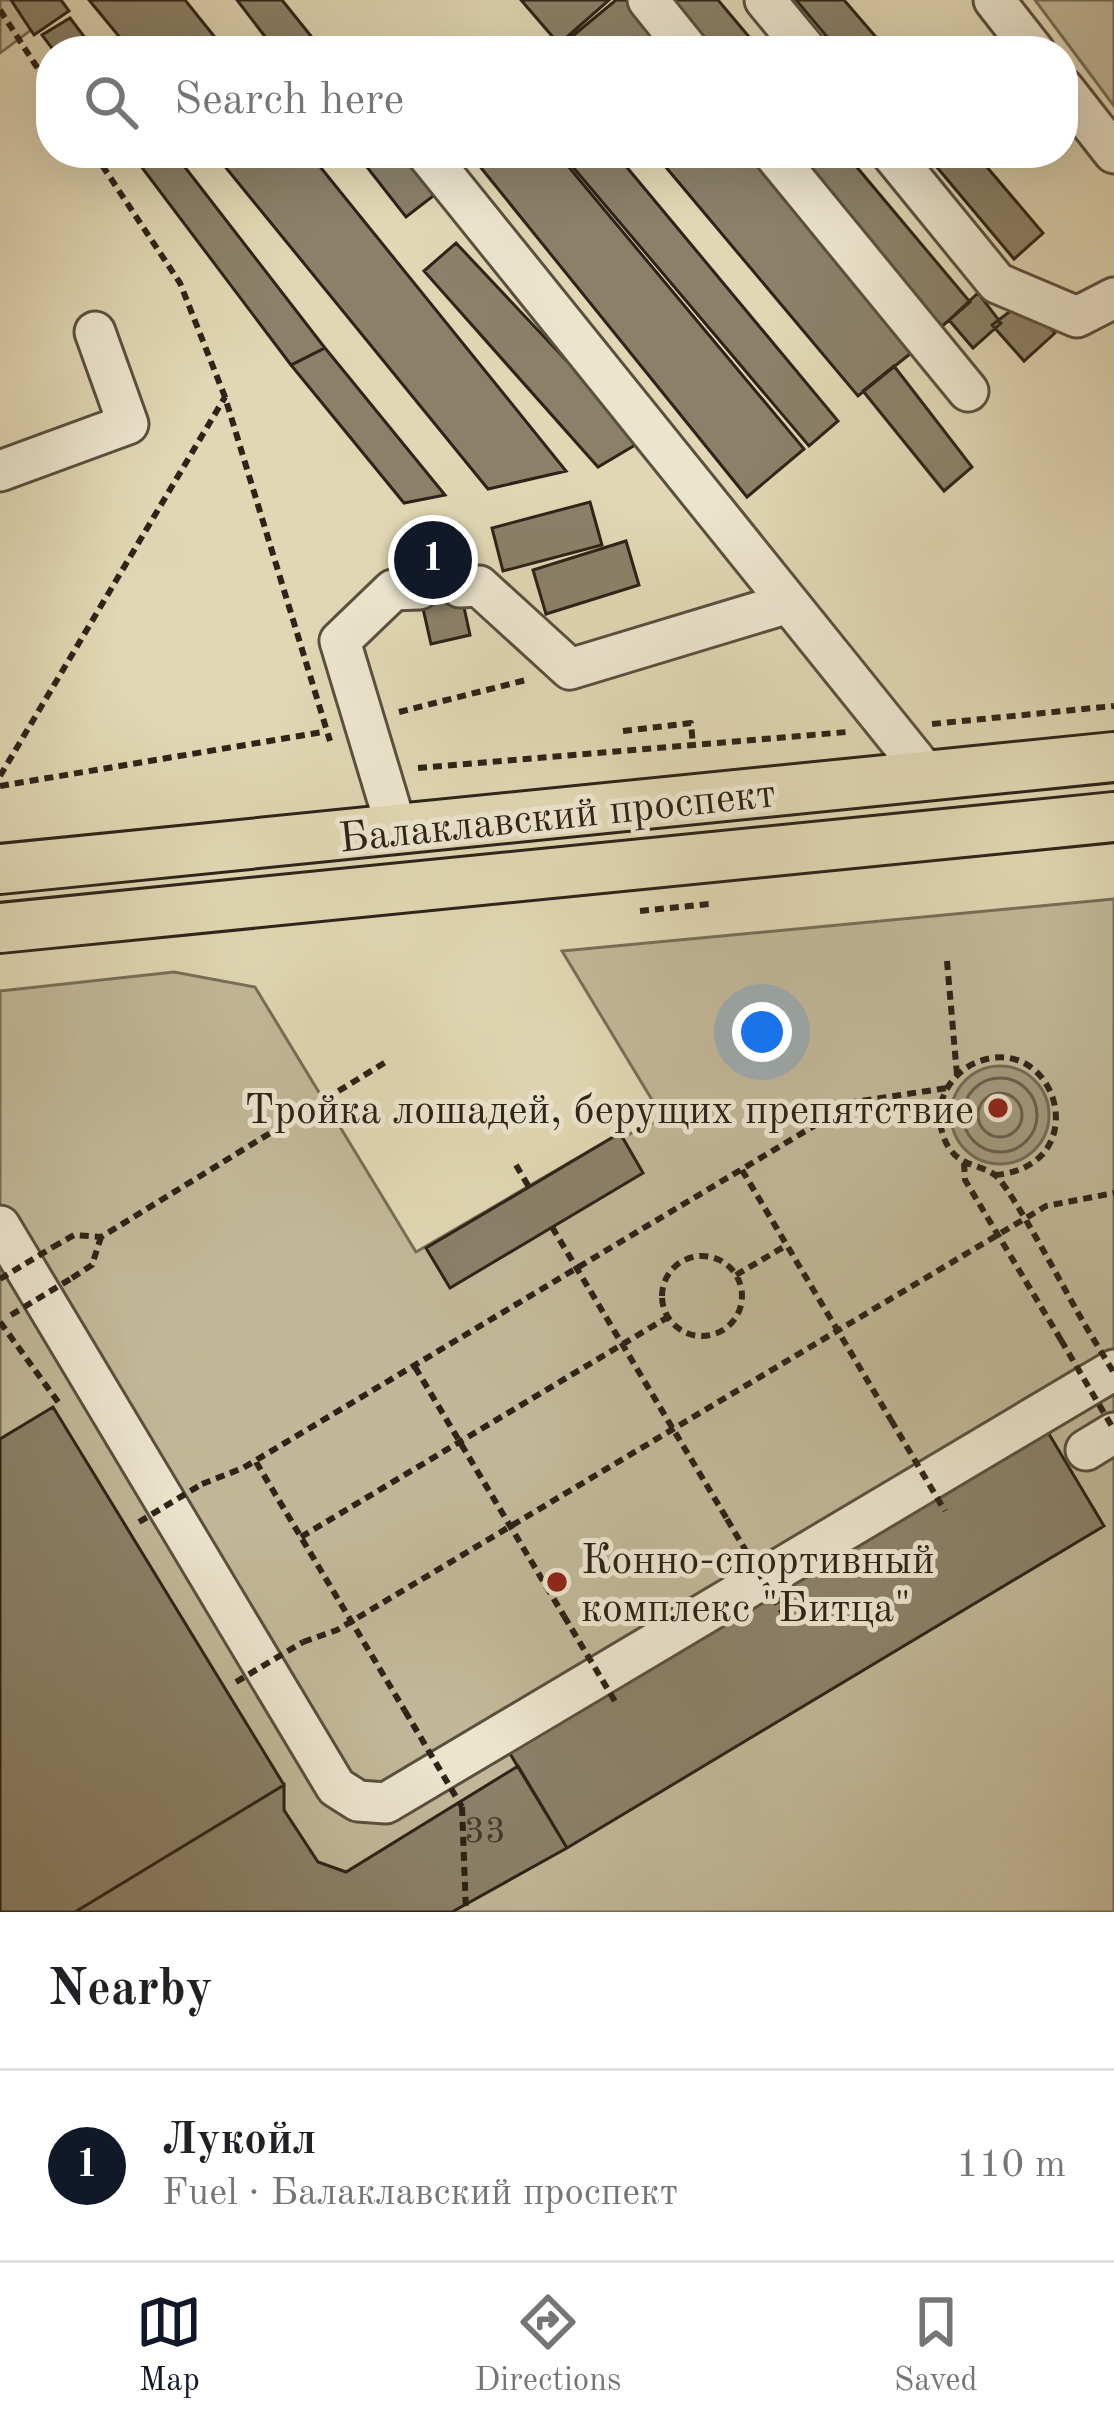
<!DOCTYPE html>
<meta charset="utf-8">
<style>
:root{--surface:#fff;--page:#f6f6f6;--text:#202124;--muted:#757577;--line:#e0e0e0;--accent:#111827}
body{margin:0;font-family:"Old Standard TT",serif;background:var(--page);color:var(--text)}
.you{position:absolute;left:762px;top:1032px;width:42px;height:42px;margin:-30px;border:9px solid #fff;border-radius:50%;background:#1a73e8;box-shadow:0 0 0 18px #1a73e833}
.badge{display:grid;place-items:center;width:78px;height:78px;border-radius:50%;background:var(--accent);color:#fff;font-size:39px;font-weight:700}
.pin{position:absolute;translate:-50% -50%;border:6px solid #fff;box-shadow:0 3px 12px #0006}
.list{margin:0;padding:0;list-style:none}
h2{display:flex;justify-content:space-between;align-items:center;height:156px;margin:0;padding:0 48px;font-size:51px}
h2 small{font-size:39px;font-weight:400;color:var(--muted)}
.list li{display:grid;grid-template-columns:78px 1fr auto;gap:36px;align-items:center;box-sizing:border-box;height:192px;padding:0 48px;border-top:3px solid var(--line)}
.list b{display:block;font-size:45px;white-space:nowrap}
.list p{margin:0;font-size:39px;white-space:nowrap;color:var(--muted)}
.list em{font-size:39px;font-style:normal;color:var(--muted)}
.icon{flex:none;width:66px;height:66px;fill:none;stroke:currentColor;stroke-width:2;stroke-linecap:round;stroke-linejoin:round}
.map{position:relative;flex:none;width:1114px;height:1912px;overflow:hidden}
.search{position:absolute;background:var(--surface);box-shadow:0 12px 48px #0002;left:36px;right:36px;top:36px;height:132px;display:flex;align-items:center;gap:30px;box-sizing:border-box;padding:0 42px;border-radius:48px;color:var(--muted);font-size:45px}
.sheet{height:348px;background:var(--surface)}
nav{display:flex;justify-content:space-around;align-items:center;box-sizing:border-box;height:168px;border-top:3px solid var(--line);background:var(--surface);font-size:33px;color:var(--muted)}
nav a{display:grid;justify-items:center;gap:6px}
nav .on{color:var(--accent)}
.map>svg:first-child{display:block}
.green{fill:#c2b899;stroke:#786e58;stroke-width:3}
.water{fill:#a49a7f;stroke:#746a56;stroke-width:3}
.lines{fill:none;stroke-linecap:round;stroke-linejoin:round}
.shore{stroke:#685e4c;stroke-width:3}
.building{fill:#8b8169;stroke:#2d2318;stroke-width:3}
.minor-casing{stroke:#5a503f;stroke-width:45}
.major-casing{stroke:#2d2318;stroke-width:54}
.path{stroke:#2d2318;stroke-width:6;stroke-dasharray:9 6;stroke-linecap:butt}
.minor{stroke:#ece5ce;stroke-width:39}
.major{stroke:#e1d7b4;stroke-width:48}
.path-bridge{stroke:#2d2318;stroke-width:6;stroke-dasharray:9 6;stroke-linecap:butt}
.poi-dot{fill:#8f2418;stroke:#ece5ce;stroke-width:4.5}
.labels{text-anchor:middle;stroke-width:10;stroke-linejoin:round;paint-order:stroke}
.number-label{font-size:36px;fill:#443a2c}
.street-label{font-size:42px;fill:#2d2318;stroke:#ece5ce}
.poi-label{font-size:42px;fill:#2d2318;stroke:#ece5ce;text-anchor:end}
</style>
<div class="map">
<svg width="1114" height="1912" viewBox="0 0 1114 1912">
<rect width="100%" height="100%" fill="#e1d7b4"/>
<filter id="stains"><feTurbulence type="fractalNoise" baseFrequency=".00167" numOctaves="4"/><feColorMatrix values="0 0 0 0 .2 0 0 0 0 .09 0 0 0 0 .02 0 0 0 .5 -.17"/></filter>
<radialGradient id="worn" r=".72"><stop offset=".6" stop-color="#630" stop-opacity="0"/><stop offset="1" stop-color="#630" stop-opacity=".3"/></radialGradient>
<path class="green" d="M0,0H15L34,28L0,53Z
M1035,0H1114V106Z
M1114,899V1912H0V991L174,972L255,987L416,1252L620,1133L623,1137L663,1118L562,951Z"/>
<path class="water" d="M951 1115a49 49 0 1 1 98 0a49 49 0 1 1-98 0Z"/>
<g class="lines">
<path class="shore" d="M963 1115a37 37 0 1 1 74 0a37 37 0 1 1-74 0Z
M978 1115a22 22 0 1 1 44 0a22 22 0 1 1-44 0Z"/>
</g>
<path class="building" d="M11,0H61L69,11L34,35Z
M89,0H185L226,51H131Z
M237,0H282L323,51H276Z
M521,0H609L559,44Z
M616,0H626L668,51H569L563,44Z
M667,0H718L761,51H709Z
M796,0H844L888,51H839Z
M70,18L95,51H54L42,35Z
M131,153H174L325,348L291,365Z
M214,153H309L566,471L488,489Z
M356,153H405L437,193L406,217Z
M469,153H557L804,449L747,497Z
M561,153H615L838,421L809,446Z
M654,153H753L916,349L858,396Z
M794,153H845L970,302L940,328Z
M925,153H975L1043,233L1014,259Z
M456,243L642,441L598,467L424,271Z
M978,293L1001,323L973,348L949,320Z
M1025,300L1055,333L1024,361L992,325Z
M325,348L445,495L404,503L291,365Z
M894,366L972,467L944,491L863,391Z
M590,502L602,545L503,571L492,528Z
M446,524L470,635L431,644L406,533Z
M626,541L639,585L546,614L533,570Z
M620,1133L643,1173L450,1288L426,1248Z
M53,1407L284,1785L75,1912H0V1439Z
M1046,1429L1104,1526L567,1848L509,1752Z
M518,1766L567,1848L452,1912H75L284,1785V1810L318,1862L346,1872Z"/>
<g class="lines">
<defs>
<path id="minor" d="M648,0L689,51
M765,0L807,51
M994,0L1034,51
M1063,88L1114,153
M773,153L968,391
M891,153L997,283L1077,317L1114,298
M427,154L929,777
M0,471L128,424L95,332
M460,587L479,586L570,669L785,604
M397,830L340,641L393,590L419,589
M0,1226L336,1787L358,1801L386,1803L1114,1370
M1086,1450L1114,1433"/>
<path id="major" d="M0,869L1114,757
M0,928L1114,817"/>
</defs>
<use href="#minor" class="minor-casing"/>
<use href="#major" class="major-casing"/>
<path class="path" d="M0,10L51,89
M94,153L180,283L225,397L330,741
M399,712L526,680
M932,724L1114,706
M623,731L691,723L693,746
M418,768L847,732
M0,776L225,397
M0,786L323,732
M640,911L709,904
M947,961L957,1075
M964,1163L965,1180L1061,1340
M516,1165L529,1187
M742,1170L891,1420
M995,1175C1098,1166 1056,1028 975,1063C959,1070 945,1086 941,1104C938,1119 941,1135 949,1148C962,1167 980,1164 995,1175C1011,1187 1070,1300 1085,1325
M552,1227L727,1519
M53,1247L74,1235L101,1237L389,1060
M662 1296a40 40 0 1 1 80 0a40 40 0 1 1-80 0Z
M736,1275L787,1245
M72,1278L92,1265L101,1237
M0,1322L61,1406
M415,1367L564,1616
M256,1462L405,1711
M202,1484L243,1468L854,1102L947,1088
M301,1537L668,1317
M303,1642L337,1630L1046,1206L1114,1193
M462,1807L466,1912"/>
<use href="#minor" class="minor"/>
<use href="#major" class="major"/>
<path class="path-bridge" d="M0,1279L53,1247
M11,1315L72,1278
M1085,1325L1114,1373
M1061,1340L1114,1430
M891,1420L945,1511
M727,1519L782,1612
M139,1522L202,1484
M564,1616L616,1703
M236,1682L303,1642
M405,1711L462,1807"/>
</g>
<g class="poi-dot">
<circle cx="998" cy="1108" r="12"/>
<circle cx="557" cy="1582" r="12"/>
</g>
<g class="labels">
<g class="number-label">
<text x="485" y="1842">33</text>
</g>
<g class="street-label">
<text transform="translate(557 814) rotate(-6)" y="15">Балаклавский проспект</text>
</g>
<g class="poi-label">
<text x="974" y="1123">Тройка лошадей, берущих препятствие</text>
<text x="581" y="1573" text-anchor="start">Конно-спортивный<tspan x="581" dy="48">комплекс "Битца"</tspan></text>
</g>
</g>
<rect width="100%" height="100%" filter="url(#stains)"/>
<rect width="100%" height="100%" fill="url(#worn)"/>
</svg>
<div class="you"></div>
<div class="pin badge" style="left:433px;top:560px">1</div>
<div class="search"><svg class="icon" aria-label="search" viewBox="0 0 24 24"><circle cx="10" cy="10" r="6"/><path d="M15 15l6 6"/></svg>Search here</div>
</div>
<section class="sheet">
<h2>Nearby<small></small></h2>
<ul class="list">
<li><span class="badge">1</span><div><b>Лукойл</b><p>Fuel · Балаклавский проспект</p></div><em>110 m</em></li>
</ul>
</section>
<nav>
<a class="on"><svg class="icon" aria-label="map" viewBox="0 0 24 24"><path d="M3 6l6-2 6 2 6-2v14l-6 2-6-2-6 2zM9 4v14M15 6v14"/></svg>Map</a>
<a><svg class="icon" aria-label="directions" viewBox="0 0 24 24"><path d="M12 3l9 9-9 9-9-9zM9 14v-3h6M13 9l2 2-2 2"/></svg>Directions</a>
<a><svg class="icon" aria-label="saved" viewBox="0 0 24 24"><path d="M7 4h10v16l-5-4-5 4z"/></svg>Saved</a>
</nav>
